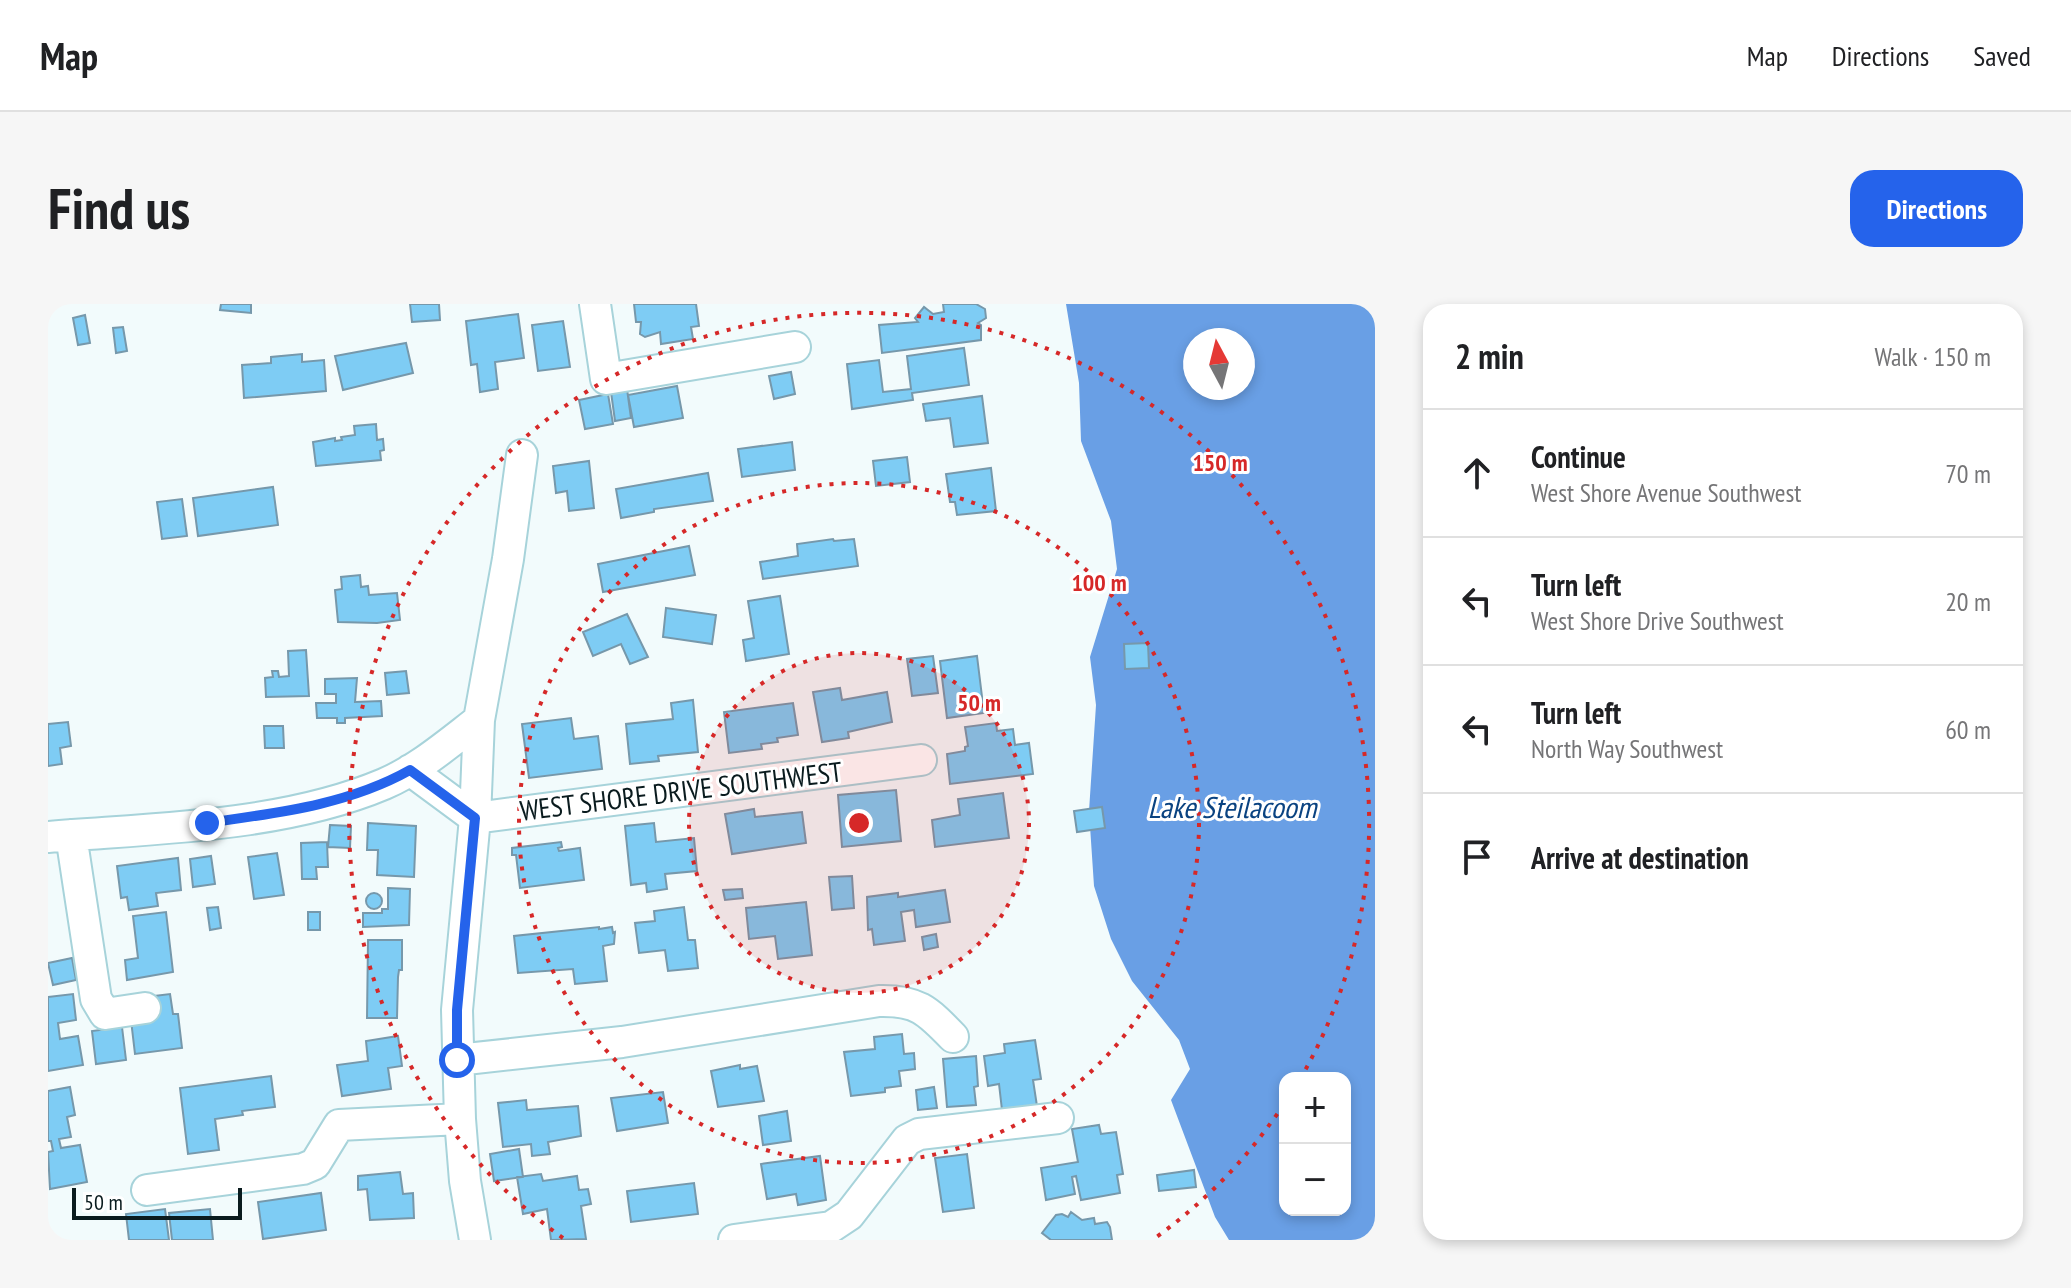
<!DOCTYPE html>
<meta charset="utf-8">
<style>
:root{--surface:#fff;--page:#f6f6f6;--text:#202124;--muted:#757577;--line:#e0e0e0;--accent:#2563eb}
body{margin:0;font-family:"PT Sans Narrow",sans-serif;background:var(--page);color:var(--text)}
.controls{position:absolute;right:24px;bottom:24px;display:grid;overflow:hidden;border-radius:16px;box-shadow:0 4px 12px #0003}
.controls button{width:72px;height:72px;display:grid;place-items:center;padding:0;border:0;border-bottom:2px solid var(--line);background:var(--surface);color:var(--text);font:40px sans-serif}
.compass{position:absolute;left:1135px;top:24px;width:72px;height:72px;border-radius:50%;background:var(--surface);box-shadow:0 4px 12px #0003;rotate:353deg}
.scale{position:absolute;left:24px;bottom:20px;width:170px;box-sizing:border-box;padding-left:8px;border:4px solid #0a1b1e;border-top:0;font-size:22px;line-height:28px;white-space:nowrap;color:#0a1b1e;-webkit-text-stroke:6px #fff;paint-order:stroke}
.stop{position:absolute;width:24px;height:24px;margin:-18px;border:6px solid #2563eb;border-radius:50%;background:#fff}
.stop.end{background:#2563eb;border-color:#fff;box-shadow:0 2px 8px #0008}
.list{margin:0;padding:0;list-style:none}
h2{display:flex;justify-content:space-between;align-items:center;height:104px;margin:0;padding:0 32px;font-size:34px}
h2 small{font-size:26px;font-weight:400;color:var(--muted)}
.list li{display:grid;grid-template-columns:52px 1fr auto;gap:24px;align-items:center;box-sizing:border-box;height:128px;padding:0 32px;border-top:2px solid var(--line)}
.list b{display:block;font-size:30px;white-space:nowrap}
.list p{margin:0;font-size:26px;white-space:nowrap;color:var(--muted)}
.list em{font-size:26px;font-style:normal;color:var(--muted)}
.icon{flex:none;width:44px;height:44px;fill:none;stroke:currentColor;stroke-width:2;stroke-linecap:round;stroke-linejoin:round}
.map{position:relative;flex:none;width:1327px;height:936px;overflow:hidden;border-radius:24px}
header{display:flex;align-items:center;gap:48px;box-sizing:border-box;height:112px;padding:0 40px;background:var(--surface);border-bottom:2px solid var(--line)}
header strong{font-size:38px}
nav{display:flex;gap:44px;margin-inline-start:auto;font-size:28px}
.intro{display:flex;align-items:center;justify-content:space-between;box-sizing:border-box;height:192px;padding:0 48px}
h1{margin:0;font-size:56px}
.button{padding:20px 36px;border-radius:24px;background:var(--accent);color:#fff;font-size:28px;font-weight:700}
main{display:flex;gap:48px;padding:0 48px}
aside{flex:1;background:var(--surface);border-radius:24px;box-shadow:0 4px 12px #0003}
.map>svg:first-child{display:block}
.water{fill:#699fe5;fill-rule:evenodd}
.building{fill:#7eccf4;stroke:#7698ab;stroke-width:2}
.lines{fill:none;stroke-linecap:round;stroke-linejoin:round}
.minor-casing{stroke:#a7d3da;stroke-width:34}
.minor{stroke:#fff;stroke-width:30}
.route{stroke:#2563eb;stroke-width:10}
.ring{fill:none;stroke:#d62828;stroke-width:4;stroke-dasharray:4 8}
.labels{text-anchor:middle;stroke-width:6;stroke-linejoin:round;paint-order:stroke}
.street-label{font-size:28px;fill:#0a1b1e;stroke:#fff}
.water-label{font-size:30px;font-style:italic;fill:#0a4381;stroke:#fff}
.centre{fill:#d62828;stroke:#fff;stroke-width:4}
.ring-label{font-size:24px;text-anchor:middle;font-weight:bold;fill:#d62828;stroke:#fff;stroke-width:6;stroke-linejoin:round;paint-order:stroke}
</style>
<header>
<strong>Map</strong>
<nav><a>Map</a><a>Directions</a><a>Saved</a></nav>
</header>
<div class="intro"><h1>Find us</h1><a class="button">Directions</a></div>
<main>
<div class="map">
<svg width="1327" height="936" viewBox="0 0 1327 936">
<rect width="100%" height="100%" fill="#f2fbfc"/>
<path class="water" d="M1018,0H1327V936H1181L1167,913L1123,796L1142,765L1131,736L1084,677L1063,635L1046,582L1041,507L1048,401L1042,353L1069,265L1063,217L1033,137L1031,79ZM1147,36H1195V84H1147ZM1237,774H1297V906H1237Z"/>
<path class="building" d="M173,0H203V9L172,6Z
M362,0H391L392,16L364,18Z
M586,0H648L651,22L643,23L645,35L613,40L612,28L597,33L592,30L593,18H588Z
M895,0H928L937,5L938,14L930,19L933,21V36L834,49L831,21L870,18L867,14L876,3L885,10L896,8Z
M470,10L476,54L447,58L450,85L432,88L429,60L423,61L418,17Z
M37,11L42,39L30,41L25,14Z
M515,17L522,63L490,67L484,21Z
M75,23L79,47L68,49L65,24Z
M358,39L365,69L295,86L287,52Z
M916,44L921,81L864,89L865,96L804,105L799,60L831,56L835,88L863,85L859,52Z
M254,50V58L276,56L278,87L196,94L194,61L223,59V53Z
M743,68L747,90L726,95L721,72Z
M629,82L635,114L586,123L580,91Z
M579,85L583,114L567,117L563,88Z
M560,90L565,120L537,125L531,96Z
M934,92L940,139L906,143L902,114L878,117L875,100Z
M328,120L329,136L335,135L336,146L332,147L333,156L268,162L265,138L287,134V137L294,136L293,133L307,131L306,122Z
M744,138L747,166L694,173L690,145Z
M859,153L862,178L828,182L825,157Z
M541,157L546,204L521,207L519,187L508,189L505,162Z
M943,164L948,207L909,211L907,198H902L898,170Z
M660,169L665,197L606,205V208L573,214L568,185Z
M225,183L230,221L150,232L145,194Z
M134,195L139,232L114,235L109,198Z
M785,235L786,237L806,235L810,262L715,275L712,258L750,252L749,240Z
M641,242L647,271L555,288L550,260Z
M312,271L313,283L320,282L321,291L349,289L352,316L329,319L290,318L287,286L294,285L293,273Z
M732,292L741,350L698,357L695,336L706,334L700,297Z
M618,304L668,311L664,340L615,333Z
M579,310L600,353L582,360L573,340L545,352L535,328Z
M1100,339L1101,364L1077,365L1076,340Z
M258,346L261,392L218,393L217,374L225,373L224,367H230L231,373L241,372L240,347Z
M885,352L890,389L864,392L859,355Z
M929,352L936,409L899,414L892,357Z
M358,367L361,389L339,391L337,369Z
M309,374L307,398L333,397L334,412L297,414V419H289V414H269L268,399H288V390H277V375Z
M792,384L794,396L839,388L844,418L800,428L801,434L774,438L765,388Z
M645,396L650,448L610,452L611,457L582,460L578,420L625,415L623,399Z
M745,399L750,431L729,434L730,438L713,440L714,445L681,449L676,408Z
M523,414L526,435L550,432L554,465L481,474L474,420Z
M20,418L23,442L12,444L14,460L0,462V420Z
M948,419L949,427L965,425L967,441L981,439L985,470L902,480L899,450L917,447V443L920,442L917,423Z
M216,422H235L236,444H217Z
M848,486L853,537L794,543L790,491Z
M955,489L961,534L887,543L884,516L912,511L910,495Z
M1054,503L1057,524L1029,528L1026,507Z
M706,505L707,513L754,508L758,539L684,550L677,510Z
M320,519L368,522L366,573L329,571L330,546H319Z
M606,519L608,538L646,534L649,567L617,570L619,585L599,588L598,579L583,581L577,522Z
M282,521L303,522L302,544L280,543Z
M279,538L280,563H268L269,575H254L253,539Z
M513,538L514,543L510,544L511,547L532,544L536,576L472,584L468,551H464V544Z
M229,549L236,591L206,595L200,553Z
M163,552L167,580L145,583L142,555Z
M130,554L133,586L108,589L110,602L81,606L79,593L73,594L69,562Z
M804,572L806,604L784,606L781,573Z
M340,584L362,585L361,621L315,623V609H334V605H340Z
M694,585L695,594L677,596L675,586Z
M897,586L902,618L868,623L866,606L853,608L857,637L826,641L824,625L820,626L819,593L850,589V593Z
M318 597a8 8 0 1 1 16 0a8 8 0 1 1-16 0Z
M758,598L764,651L730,655L727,632L701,635L698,604Z
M170,603L173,624L162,626L159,604Z
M636,603L640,636H647L650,664L620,667L617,646L591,649L587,619L607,617L606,607Z
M118,608L125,668L79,676L77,656L90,654L85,612Z
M260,608H272V626H260Z
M551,623V625L564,623L565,629L567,628L566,640L555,642L559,677L527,680L525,665L470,669L466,632Z
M888,630L890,643L876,646L874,633Z
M320,636H354V666H351L350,673L349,714H319Z
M24,654L28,676L5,681L0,659Z
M25,690L28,716L10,719L12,735L30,732L35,761L0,767V693Z
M122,690L125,710H130L134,744L87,750L83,716L98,693Z
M74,723L78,756L48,760L44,727Z
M854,730L856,750L866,749L867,765L851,767L853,782L837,784V788L803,792L796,748L827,745L826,733Z
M350,732L354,762L340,764L343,785L294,792L289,761L320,757L318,737Z
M987,736L993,775L985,776L989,802L954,806L951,780L940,782L936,752L957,749L956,740Z
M928,752L930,782L926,783L928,801L899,803L895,755Z
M692,761V765L709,762L716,797L670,803L663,767Z
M223,772L227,803L194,807L195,811L167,815L171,846L140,850L132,784Z
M22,783L27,811L19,813L23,833L11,835L13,844L32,841L39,878L2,885L0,848L5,847L3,837H0V787Z
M886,783L889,804L870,806L868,786Z
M615,788L620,819L569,827L563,794Z
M478,796L479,806L530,802L533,832L500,838L502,850L484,852L483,840L455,843L450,799Z
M739,807L743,837L715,841L711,812Z
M1051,821L1053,830L1068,828L1075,870L1069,871L1072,889L1033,896L1028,872L1024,873L1027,890L998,896L993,864L1030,858L1024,825Z
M471,845L475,873L446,877L442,850Z
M919,850L926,904L895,908L887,854Z
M772,852L778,896L750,901L748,890L719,895L713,860Z
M1146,866L1148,883L1111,887L1109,871Z
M352,868L355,890L365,889L366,914L322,916L319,885L310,886V872Z
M493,870L495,877L529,872L531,886L540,885L543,900L533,902L538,935L503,936L499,905L475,910L469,873Z
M646,879L650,910L583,918L579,887Z
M273,889L278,926L215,935L210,898Z
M117,905L121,936H81L78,910Z
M162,905L165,936H124L121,909Z
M1023,908L1034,916L1046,914L1047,920L1059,918L1062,923L1064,936H1003L994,929L1008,911L1014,910L1020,913Z"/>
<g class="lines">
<defs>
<path id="minor" d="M547,0L558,75L747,43
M362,466L427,514L873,456
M23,531L48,695L57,710L97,704
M0,533C108,524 234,523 336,480C371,465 401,439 431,416
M409,756L574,738L831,697C869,696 879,706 905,733
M99,886L255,865L267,860L291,821L412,815
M427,936L417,877L412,815L409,706L427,514L431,416L460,255L474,151
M686,936L783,923L801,911L859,836L871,830L1010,814"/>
</defs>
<use href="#minor" class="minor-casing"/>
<use href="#minor" class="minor"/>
</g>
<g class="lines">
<path class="route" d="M159,519C228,509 300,501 362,466L427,514L409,706V756"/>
</g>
<circle cx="811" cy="519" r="170" fill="#d62828" fill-opacity=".12"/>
<g class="ring">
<circle cx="811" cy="519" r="170"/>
<circle cx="811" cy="519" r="340"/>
<path d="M1236 800A510 510 0 0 1 1107 934M515 934A510 510 0 1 1 1255 770"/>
</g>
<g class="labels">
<g class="street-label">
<text transform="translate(633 487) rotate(-7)" y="10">WEST SHORE DRIVE SOUTHWEST</text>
</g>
<g class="water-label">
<text x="1184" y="514">Lake Steilacoom</text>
</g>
</g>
<circle cx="811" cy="519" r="12" class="centre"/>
<g class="ring-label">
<text x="1172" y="167">150 m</text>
<text x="1051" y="287">100 m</text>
<text x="931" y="407">50 m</text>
</g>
</svg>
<div class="controls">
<button>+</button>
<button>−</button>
</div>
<svg class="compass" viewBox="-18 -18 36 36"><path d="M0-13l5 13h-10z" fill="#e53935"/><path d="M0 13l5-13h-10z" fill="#757577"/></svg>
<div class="scale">50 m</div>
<div class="stop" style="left:409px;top:756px"></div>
<div class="stop end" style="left:159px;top:519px"></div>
</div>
<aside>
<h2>2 min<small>Walk · 150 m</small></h2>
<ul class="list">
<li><svg class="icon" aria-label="ahead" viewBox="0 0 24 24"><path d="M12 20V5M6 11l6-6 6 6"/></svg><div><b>Continue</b><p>West Shore Avenue Southwest</p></div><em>70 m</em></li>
<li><svg class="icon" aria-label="left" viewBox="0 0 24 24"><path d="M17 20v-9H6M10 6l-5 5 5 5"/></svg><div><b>Turn left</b><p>West Shore Drive Southwest</p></div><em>20 m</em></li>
<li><svg class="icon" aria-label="left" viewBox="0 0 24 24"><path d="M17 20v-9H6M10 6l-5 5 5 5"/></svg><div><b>Turn left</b><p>North Way Southwest</p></div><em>60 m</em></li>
<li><svg class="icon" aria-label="arrive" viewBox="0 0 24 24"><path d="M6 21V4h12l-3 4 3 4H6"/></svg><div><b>Arrive at destination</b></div></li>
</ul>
</aside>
</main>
